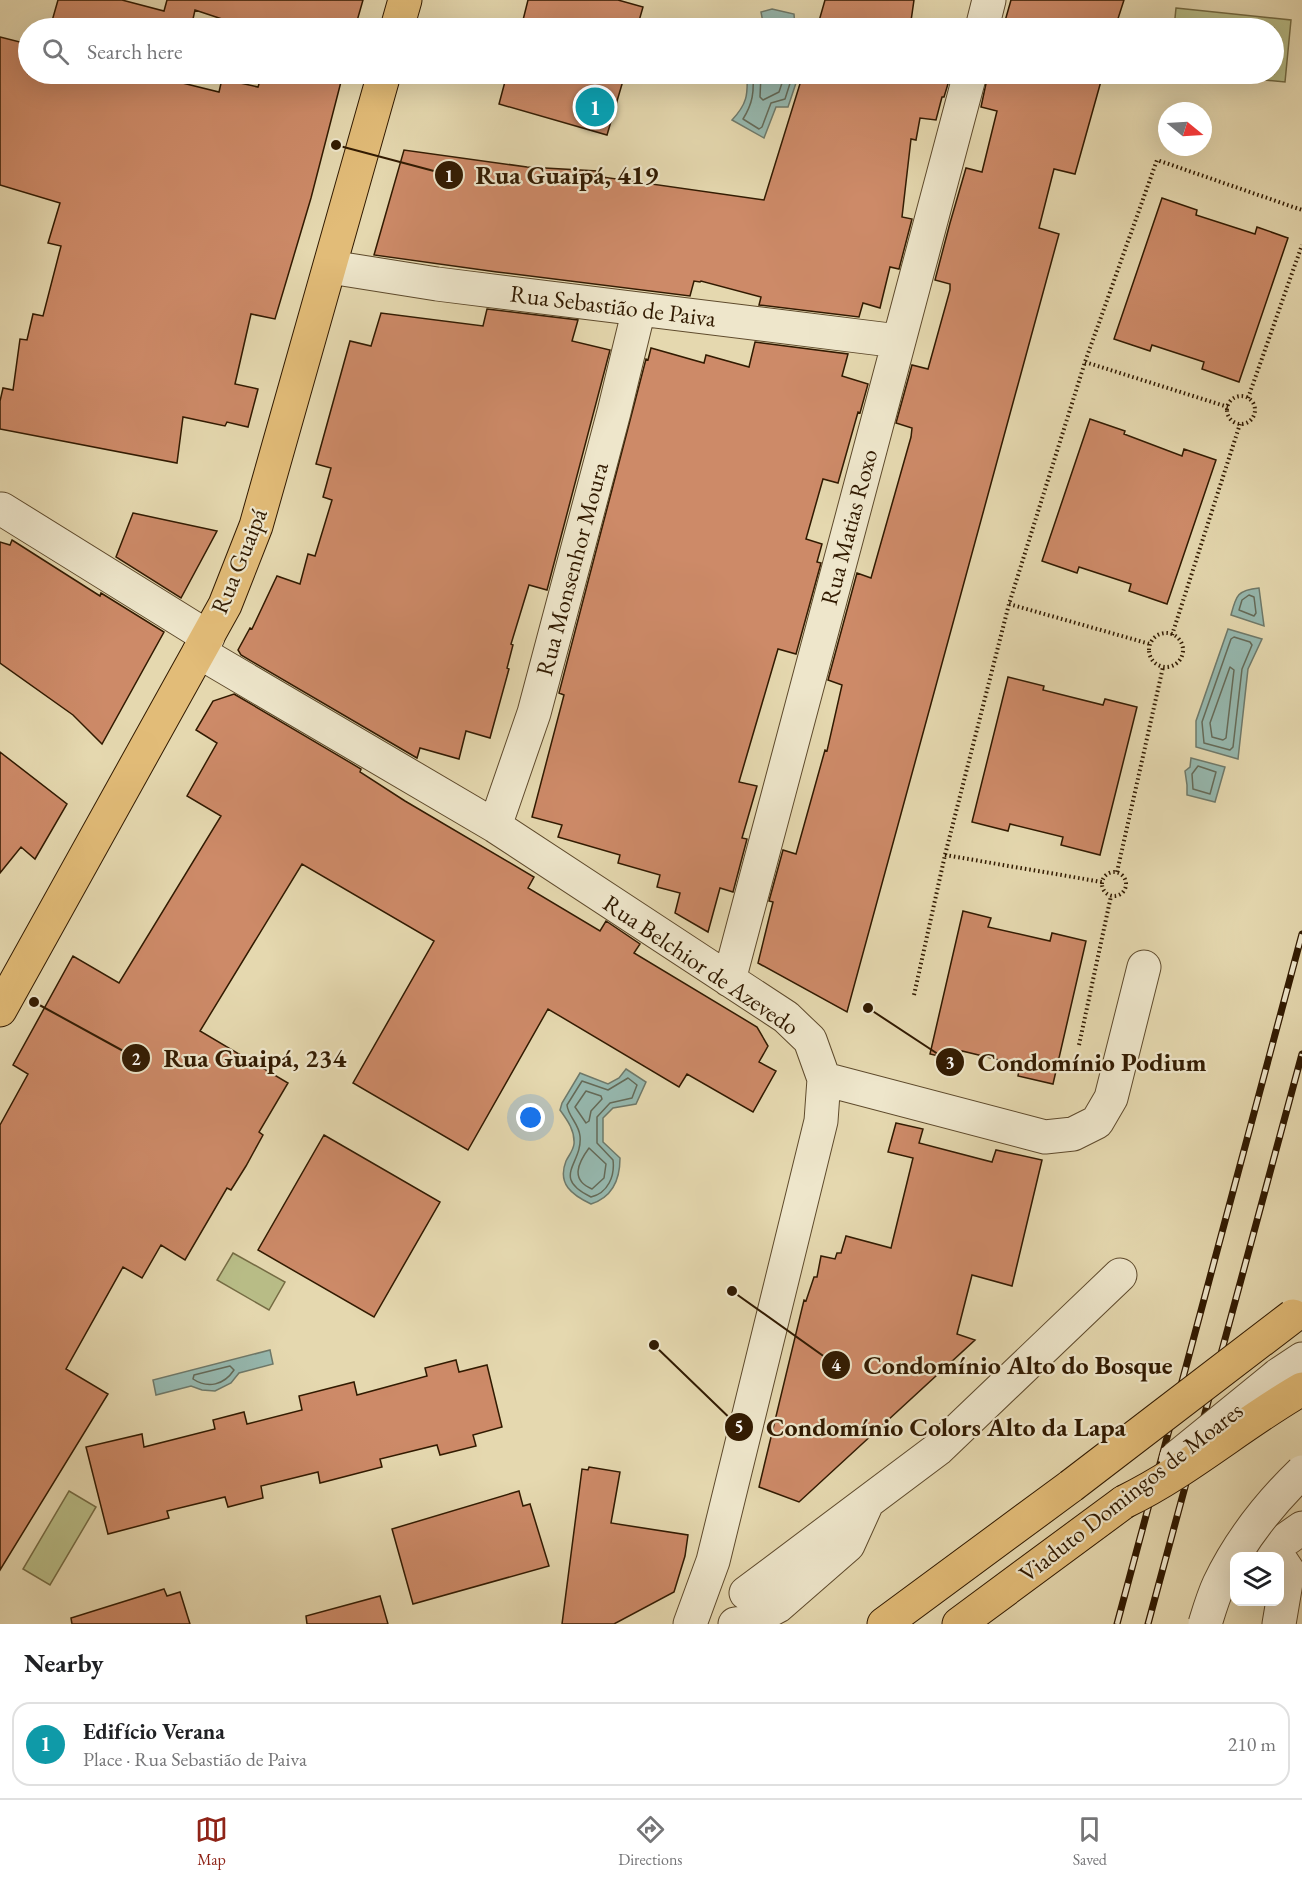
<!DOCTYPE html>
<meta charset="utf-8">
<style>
:root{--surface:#fff;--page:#f6f6f6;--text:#202124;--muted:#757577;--line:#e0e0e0;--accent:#8f2418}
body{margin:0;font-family:"EB Garamond",serif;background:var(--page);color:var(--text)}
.controls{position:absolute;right:18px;bottom:18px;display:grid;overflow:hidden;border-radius:12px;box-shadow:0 6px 24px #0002}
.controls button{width:54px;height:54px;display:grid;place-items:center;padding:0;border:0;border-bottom:2px solid var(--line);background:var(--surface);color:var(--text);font:30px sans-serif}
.compass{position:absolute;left:1158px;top:102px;width:54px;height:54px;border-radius:50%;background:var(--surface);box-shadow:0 6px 24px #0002;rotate:108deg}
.you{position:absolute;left:531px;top:1118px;width:21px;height:21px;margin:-15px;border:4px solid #fff;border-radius:50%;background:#1a73e8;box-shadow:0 0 0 9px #1a73e833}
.badge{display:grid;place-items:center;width:39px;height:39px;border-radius:50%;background:var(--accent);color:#fff;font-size:20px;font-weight:700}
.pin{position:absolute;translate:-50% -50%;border:3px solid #fff;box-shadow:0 2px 6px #0006}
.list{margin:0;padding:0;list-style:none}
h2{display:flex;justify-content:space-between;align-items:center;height:78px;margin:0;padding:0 24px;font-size:26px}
h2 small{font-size:20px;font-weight:400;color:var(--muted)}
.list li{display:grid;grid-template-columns:39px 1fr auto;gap:18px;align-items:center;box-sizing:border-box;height:84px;margin:0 12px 12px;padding:0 12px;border:2px solid var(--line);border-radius:18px}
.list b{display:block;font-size:22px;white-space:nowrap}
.list p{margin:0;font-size:20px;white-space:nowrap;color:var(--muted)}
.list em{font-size:20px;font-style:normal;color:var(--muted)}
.icon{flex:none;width:33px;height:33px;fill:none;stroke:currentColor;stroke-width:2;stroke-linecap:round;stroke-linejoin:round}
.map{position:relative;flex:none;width:1302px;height:1624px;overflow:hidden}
.search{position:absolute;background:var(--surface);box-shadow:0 6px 24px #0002;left:18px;right:18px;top:18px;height:66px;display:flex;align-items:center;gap:15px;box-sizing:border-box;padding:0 21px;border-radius:33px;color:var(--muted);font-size:22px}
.sheet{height:174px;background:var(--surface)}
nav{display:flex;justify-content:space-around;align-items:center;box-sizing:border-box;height:84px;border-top:2px solid var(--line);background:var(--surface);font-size:16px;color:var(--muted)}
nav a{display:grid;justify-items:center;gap:3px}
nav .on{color:var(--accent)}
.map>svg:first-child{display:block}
.garden{fill:#b9be88;stroke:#756c44;stroke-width:1.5}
.water{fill:#96b9b0;stroke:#6e796a;stroke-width:1.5}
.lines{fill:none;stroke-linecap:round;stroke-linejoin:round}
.shore{stroke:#646a58;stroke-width:1.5}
.building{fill:#cd8a68;stroke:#311a01;stroke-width:1.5}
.minor-casing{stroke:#5e4a2c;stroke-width:35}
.major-casing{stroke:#311a01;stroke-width:35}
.path{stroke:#311a01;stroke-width:4;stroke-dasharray:1.5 3;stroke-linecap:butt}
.minor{stroke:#eee6cb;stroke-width:33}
.major{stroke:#e2bc78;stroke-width:33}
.rail-casing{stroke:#311a01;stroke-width:7}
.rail{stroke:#eee6cb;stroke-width:4.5;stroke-dasharray:14;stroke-linecap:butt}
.minor-bridge-casing{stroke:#5e4a2c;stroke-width:35;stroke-linecap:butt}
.major-bridge-casing{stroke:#311a01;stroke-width:35;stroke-linecap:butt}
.minor-bridge{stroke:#eee6cb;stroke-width:33}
.major-bridge{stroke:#e2bc78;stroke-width:33}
.labels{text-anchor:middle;stroke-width:4.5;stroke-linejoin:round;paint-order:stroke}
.street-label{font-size:24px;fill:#311a01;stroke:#eee6cb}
.leader{fill:none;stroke:#311a01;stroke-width:2}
.callout-dot{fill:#311a01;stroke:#eee6cb;stroke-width:2}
.mark-label{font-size:18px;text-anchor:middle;font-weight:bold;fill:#fff}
.callout-label{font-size:26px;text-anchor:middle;font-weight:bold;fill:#311a01;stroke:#eee6cb;stroke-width:4.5;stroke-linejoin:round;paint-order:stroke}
</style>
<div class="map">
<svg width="1302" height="1624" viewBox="0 0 1302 1624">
<rect width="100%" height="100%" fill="#e5d8af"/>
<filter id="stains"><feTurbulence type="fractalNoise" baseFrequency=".00333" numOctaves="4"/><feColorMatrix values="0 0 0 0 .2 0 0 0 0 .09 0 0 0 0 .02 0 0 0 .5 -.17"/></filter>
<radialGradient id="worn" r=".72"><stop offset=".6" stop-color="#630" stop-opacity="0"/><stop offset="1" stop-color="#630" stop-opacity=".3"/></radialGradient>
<path class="garden" d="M1176,8L1291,20L1285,82L1203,74H1274V28H1174Z
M233,1253L285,1282L269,1310L217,1280Z
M69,1491L96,1507L50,1585L23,1569Z"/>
<path class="water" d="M772,9L794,14L795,28H764L761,12Z
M747,74H799L788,107H776L764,138L732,120C747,104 748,95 747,74Z
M1259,588L1264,626L1231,615C1236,596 1237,590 1259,588Z
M1228,629L1262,639L1248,669L1238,759L1196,747V721Z
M1191,758L1225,767L1215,802L1187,795V785L1185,771L1190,767Z
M626,1069L646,1082L636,1104L613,1108L603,1118V1142L620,1158C620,1180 613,1197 591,1204C572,1195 557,1184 566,1161C569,1155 573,1151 574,1144C575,1131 568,1121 560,1110L562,1103L580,1073L608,1084L619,1078Z
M270,1350L273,1364L239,1373L231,1383L215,1391L202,1390L191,1386L156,1395L153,1380Z"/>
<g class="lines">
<path class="shore" d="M753,74C754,92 753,103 743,119L759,129L762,127L771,103L785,99L793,74
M761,74L760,97L763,100L779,92L785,74
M1249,595L1254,597L1256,613L1254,616L1239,610L1242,600Z
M1234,637L1250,642L1252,645L1242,669L1233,747L1230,750L1204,743L1202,722L1231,639Z
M1230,667L1234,670L1226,738L1223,740L1212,737L1210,723Z
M1198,766L1216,772L1210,794L1193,789L1192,774Z
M628,1078L637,1085L632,1098L610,1103L597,1117V1143L613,1160C615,1176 608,1193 591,1197C550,1177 583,1164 580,1136C579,1124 568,1116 567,1105L582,1081L608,1090Z
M586,1091L601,1096L602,1099L591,1111L589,1121L586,1123L575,1107Z
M589,1148L606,1164L604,1178L592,1189C570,1180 578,1163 589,1148Z
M230,1366L234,1370C224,1385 208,1389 193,1379L194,1375Z"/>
</g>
<path class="building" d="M58,0H122L164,11L167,0H363L355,28H249L195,10L193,19L197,20L195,28H50Z
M528,0H618L643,7L637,28H521Z
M825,0H914L910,28H817Z
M1011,0H1124L1115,28H1003Z
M0,37L28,44V74H146L219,92L222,79L258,87L262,74H343L311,198L275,319L251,314L235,384L258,389L248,427L227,422L225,426L183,417L177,463L0,429V401L3,388L13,390L20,339L27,340L33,314L43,316L61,246L48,243L60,203L0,185Z
M507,74H625L607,135L499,104Z
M803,74H951L944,97H942L936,120L920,118L916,140L911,139L902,217L912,219L899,269L890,267L880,308L863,303L859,317L759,305L761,297L701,281L700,282L694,281L690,296L497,272L374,255L404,150L527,167L597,171L595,176L764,200Z
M988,74H1103L1075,174L1054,169L1039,228L1059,234L847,1012L758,963L773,902L769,901L783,850L796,854L825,750L827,751L842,685L828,680L857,573L871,578L911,437L912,428L896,423L912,365L928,369L950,290V284L935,280L950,223L966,168L982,172L997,111L981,107Z
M1162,198L1197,210L1196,215L1255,234L1257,227L1288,238L1239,382L1202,369L1204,362L1152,345L1150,351L1114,339Z
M487,309L578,320L572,341L610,350L547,590L529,585L511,644L513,645L507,668L509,669L490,738L466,731L459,759L420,748L417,758L241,655L238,650L250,628L252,629L277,576L300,584L308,554L315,556L332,500L323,497L331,468L316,464L350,341L371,346L381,313L483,326Z
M755,342L848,354L842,376L868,384L860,413L858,412L838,483L823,479L806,539L822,544L817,562L821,563L796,654L778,649L739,782L757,786L742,838L747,839L733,892L720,888L708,932L675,913L680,893L657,887L660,875L618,863L620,855L558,837L562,825L532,817L564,695L559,693L646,359L648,360L651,348L704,363L706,355L749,367Z
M1090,419L1125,431L1124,434L1182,456L1184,449L1216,460L1167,604L1129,591L1131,584L1079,567L1077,573L1042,561Z
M133,513L217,531L181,598L116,557Z
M12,540L100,596L101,593L164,632L102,744L73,715L0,663V542L10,545Z
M1008,677L1044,686L1043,690L1103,705L1105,699L1137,707L1100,855L1061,845L1063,837L1010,824L1008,831L972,822Z
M234,694L361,769L360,772L405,801L534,877L528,888L600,931L606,921L640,944L634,953L757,1027L768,1046L759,1062L776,1071L753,1112L687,1074L679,1087L548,1009L468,1150L353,1083L434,941L302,864L200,1031L288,1083L259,1132L263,1135L246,1166L231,1190L227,1188L185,1260L161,1245L142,1278L123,1267L66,1369L108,1394L0,1570V1125L28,1074L13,1065L73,956L119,983L221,816L187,796L217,743L196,730L213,701Z
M0,752L67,804L35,859L21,847L0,873Z
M963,911L991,918L988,927L1050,941L1052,933L1086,941L1053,1084L1018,1076L1020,1065L962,1051L960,1061L930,1054Z
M896,1123L923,1129L919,1143L992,1162L996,1150L1042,1160L1012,1286L972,1275L957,1334L975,1340L799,1502L759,1487L804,1300L806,1301L814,1277H817L821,1256L835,1259L837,1253H841L846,1236L891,1248L913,1158L888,1152Z
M324,1135L440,1202L374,1317L258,1250Z
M456,1360L459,1372L487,1365L502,1427L473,1435L476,1446L440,1455L437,1445L380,1459L382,1467L320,1483L318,1472L261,1486L263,1498L228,1507L225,1497L167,1511L169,1518L108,1534L86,1447L142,1434L144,1447L215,1429L213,1420L244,1412L247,1424L302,1410L299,1396L354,1382L357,1395L427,1376L425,1368Z
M589,1467L620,1472L611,1523L688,1535L685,1556L674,1592L614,1624H562L582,1469L588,1470Z
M519,1491L523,1506L530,1504L549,1566L413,1604L392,1529Z
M164,1589L167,1596L180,1592L190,1624H72L71,1618Z
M380,1596L388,1624H307L306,1616Z"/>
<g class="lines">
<defs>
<path id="minor" d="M982,28L989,0
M330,267L437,284L898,341
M2,509L208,637
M199,652L495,826L786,1017L810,1040L824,1079L821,1121L713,1561L690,1624
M495,826L534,713L614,412L639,309
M729,980L970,74
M824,1079L1045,1137L1073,1134L1097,1122L1111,1098L1144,967
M1278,1375L1302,1359
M1262,1556L1302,1528
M746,1593L938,1449L1120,1275
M735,1624L748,1622L778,1606L848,1545L867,1503
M1279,1624L1288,1571L1280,1559"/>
<path id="major" d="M397,28L405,0
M0,1010L225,605L256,526L384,74
M884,1624L1071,1486
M959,1624L1124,1502"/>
</defs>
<use href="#minor" class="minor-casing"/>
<use href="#major" class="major-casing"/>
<path class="path" d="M1085,362L1228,407
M1227 410a14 14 0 1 1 28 0a14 14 0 1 1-28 0Z
M1248,398L1302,245
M1009,604L1150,644
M1149 650a17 17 0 1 1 34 0a17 17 0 1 1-34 0Z
M1172,635L1240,424
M945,855L1102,882
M1102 884a12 12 0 1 1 24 0a12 12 0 1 1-24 0Z
M1117,872L1163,667
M914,995L945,855L1009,604L1085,362L1157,160L1302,210
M1079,1045L1111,896"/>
<use href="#minor" class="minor"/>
<use href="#major" class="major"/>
<defs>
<path id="rail" d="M1117,1624L1302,934
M1148,1624L1302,1054"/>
</defs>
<use href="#rail" class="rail-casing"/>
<use href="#rail" class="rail"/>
<defs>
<path id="minor-bridge" d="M1176,1458L1278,1375
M1205,1624C1209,1611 1213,1597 1219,1584C1239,1542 1269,1504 1302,1472"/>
<path id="major-bridge" d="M1071,1486L1293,1316
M1124,1502C1188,1471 1241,1424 1302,1389"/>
</defs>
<use href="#minor-bridge" class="minor-bridge-casing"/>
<use href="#major-bridge" class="major-bridge-casing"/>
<use href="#minor-bridge" class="minor-bridge"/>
<use href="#major-bridge" class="major-bridge"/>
</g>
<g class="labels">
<g class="street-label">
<text transform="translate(613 306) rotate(7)" y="8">Rua Sebastião de Paiva</text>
<text transform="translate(849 527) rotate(-75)" y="8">Rua Matias Roxo</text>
<text transform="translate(239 561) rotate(-68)" y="8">Rua Guaipá</text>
<text transform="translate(572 569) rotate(-75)" y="8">Rua Monsenhor Moura</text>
<text transform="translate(701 965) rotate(34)" y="8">Rua Belchior de Azevedo</text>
<text transform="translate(1131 1492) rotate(-38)" y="8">Viaduto Domingos de Moares</text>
</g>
</g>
<path class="leader" d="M336 145L449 175M34 1002L136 1058M868 1008L950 1062M732 1291L836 1365M654 1345L739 1427"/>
<g class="callout-dot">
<circle cx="336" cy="145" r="6"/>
<circle cx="34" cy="1002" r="6"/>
<circle cx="868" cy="1008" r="6"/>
<circle cx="732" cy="1291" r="6"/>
<circle cx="654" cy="1345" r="6"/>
<circle cx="449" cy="175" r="15"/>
<circle cx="136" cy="1058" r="15"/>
<circle cx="950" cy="1062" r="15"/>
<circle cx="836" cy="1365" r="15"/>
<circle cx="739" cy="1427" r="15"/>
</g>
<g class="mark-label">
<text x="449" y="182">1</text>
<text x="136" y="1065">2</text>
<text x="950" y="1069">3</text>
<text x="836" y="1371">4</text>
<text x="739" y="1433">5</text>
</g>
<g class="callout-label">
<text x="567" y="184">Rua Guaipá, 419</text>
<text x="255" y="1067">Rua Guaipá, 234</text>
<text x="1092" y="1071">Condomínio Podium</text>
<text x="1018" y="1374">Condomínio Alto do Bosque</text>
<text x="946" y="1436">Condomínio Colors Alto da Lapa</text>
</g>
<rect width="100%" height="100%" filter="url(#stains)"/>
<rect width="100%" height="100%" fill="url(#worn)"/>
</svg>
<div class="controls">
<button><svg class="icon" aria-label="layers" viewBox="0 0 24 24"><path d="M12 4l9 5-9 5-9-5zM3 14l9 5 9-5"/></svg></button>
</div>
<svg class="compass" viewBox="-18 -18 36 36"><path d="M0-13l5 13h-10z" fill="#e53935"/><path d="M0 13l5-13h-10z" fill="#757577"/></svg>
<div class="you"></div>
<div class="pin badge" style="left:595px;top:107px;background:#0f9aa8">1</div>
<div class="search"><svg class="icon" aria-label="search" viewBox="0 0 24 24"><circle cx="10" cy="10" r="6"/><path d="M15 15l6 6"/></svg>Search here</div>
</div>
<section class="sheet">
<h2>Nearby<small></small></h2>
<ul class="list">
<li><span class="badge" style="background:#0f9aa8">1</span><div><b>Edifício Verana</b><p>Place · Rua Sebastião de Paiva</p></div><em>210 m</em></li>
</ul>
</section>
<nav>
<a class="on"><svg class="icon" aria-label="map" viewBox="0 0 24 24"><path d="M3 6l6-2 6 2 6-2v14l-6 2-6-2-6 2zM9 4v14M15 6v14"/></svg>Map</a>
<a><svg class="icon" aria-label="directions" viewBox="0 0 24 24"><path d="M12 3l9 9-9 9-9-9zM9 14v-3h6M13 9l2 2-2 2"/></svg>Directions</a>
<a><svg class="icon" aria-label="saved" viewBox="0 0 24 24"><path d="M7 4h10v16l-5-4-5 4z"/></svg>Saved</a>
</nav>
